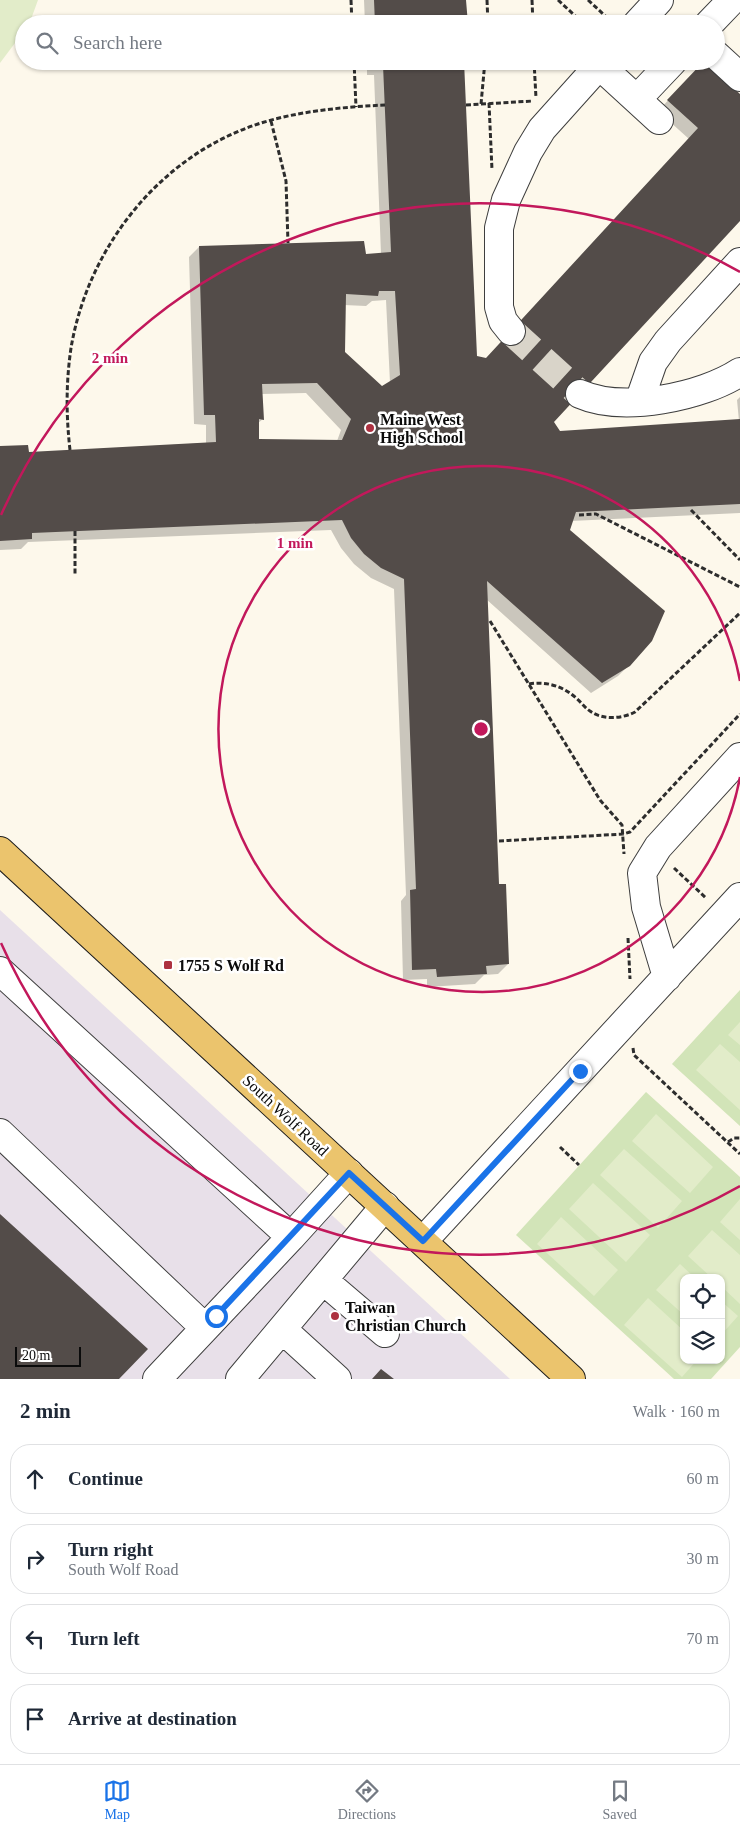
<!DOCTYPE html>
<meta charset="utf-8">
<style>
:root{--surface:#fff;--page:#f2f2f3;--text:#1f2937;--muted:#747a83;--line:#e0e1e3;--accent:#1a73e8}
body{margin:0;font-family:"Times New Roman",serif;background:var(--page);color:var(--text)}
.controls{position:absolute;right:15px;bottom:15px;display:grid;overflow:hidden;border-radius:10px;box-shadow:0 1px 4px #0004}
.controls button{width:45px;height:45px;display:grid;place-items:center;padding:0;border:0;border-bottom:1px solid var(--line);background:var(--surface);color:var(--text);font:25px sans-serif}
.scale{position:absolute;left:15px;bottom:12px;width:66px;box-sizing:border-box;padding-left:5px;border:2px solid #0b0b0b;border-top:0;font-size:14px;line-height:18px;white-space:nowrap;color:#0b0b0b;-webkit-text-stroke:4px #fff;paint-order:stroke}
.stop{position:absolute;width:15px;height:15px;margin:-11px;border:4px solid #1a73e8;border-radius:50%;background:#fff}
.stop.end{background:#1a73e8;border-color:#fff;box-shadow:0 1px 5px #0008}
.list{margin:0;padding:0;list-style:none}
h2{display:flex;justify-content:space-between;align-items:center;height:65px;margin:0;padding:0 20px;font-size:21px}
h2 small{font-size:16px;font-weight:400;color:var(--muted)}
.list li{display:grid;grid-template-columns:32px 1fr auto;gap:15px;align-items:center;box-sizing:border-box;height:70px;margin:0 10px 10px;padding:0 10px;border:1px solid var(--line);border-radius:20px}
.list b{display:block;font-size:19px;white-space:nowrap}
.list p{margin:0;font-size:16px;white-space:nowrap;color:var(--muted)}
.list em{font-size:16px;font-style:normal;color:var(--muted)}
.icon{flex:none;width:28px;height:28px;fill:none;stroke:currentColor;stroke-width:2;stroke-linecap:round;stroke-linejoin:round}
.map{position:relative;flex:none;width:740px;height:1379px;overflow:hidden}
.search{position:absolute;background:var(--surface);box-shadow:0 1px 4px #0004;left:15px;right:15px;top:15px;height:55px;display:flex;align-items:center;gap:12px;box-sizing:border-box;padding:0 18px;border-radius:28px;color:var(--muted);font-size:19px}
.sheet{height:385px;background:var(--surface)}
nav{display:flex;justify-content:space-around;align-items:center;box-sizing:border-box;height:70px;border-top:1px solid var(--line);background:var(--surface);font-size:14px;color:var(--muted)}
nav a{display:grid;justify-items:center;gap:2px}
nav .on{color:var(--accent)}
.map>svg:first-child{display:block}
.industrial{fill:#e8e0e9}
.green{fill:#d2e4b8;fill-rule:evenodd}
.pitch{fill:#e2ecc9}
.shadow{fill:#0003;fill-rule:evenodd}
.building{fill:#534c49;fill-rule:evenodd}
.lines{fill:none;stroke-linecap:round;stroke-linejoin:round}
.minor-tunnel{stroke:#d9d4c9;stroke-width:28;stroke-dasharray:28 14;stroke-linecap:butt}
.minor-casing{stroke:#3e3e3e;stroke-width:30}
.major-casing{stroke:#1c1c1c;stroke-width:30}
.path{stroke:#2d2d2d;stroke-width:3;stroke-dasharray:5 2.5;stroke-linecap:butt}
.minor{stroke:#fff;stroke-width:28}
.major{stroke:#ebc46d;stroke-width:28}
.route{stroke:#1a73e8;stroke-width:6}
.ring{fill:none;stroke:#c2185b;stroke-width:2.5}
.poi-dot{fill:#ad3140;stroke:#fff;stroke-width:2}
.labels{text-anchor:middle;stroke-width:5;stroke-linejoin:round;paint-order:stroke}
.poi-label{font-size:16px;font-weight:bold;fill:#0b0b0b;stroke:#fff;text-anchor:start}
.street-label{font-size:16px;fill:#0b0b0b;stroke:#fff}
.centre{fill:#c2185b;stroke:#fff;stroke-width:2.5}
.ring-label{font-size:15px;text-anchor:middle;font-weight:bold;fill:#c2185b;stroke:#fff;stroke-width:5;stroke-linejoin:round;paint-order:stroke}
</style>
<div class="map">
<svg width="740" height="1379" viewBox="0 0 740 1379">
<rect width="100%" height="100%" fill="#fdf8eb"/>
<path class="industrial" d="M0,910L510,1379H0Z"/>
<path class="green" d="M740,990V1126L672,1064Z
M646,1092L740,1177V1347L711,1379H674L516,1235ZM684,1278H721V1360H684Z"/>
<path class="pitch" d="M0,0H38L30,22L29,24H24V31L0,63Z
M740,1022V1045L728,1035Z
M720,1044L740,1062V1110L696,1070Z
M656,1114L713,1167L690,1193L632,1141Z
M624,1149L682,1201L658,1228L600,1175Z
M593,1183L650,1235L626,1262L569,1209Z
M740,1199V1240L720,1222Z
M561,1217L618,1270L594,1296L537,1244Z
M712,1230L740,1255V1304L721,1286V1278H712L688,1256Z
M680,1264L695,1278H684V1315L656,1290Z
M648,1298L684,1331V1360H697L682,1377L624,1325Z
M721,1301L738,1316L721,1335Z"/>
<path class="shadow" d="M364,0H464L467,24H365Z
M367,61H469L463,67L476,357L486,360L689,139L658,111L694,73L740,96V219L553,421L559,433L739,421L737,400L740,397V513L571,521L568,531L629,665L618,676L591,693L486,599L498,885L508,964L498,974L484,975L475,984L427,987V979L403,980L401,901L406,895L394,589L371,578L354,564L341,548L331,530L28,542L21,549L0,550V447L27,453L206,443V425L194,424L189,257L199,247L365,255L381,254L374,75H367ZM386,300L390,383L382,388L344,352V305L366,306L372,301ZM306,393L341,430L337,441H257V424L263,419L262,394Z"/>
<path class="building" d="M374,0H466L468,24H375Z
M377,61H464L477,356L486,358L698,128L667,100L704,61L740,94V221L554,422L560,431L740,419V504L576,512L570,530L665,611L652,641L630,666L602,683L487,581L499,884H506L509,964L486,966L487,974L437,977L436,969L412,970L410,890L416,889L404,579L381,568L364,554L351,538L342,520L32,533V539L0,541V446L28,445L29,452L216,442L215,415H204L199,246L364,241L366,254L391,252L383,65H377ZM379,291H395L400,375L382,386L345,352L346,294L378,296ZM317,383L351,419L342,440L259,439V419L264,420L262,384Z
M0,1214L148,1349L119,1379H0Z
M381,1369L394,1379H372Z"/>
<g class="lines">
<path class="minor-tunnel" d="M511,331L580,394"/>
<defs>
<path id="minor" d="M637,24L659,0
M709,24L732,0
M716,55L740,77
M599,65L659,120
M637,99L673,61
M511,331L503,321L499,307V228L506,200L528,152L542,129L603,61
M580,394C623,413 702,397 740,372
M639,402L653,362L668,341L740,262
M0,971L291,1237L349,1173
M667,977L646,907L642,873L658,847L740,757
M0,1133L205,1328
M423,1241L740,897
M323,1280L385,1333
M282,1329L337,1379
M157,1379L291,1237
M240,1379L385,1206"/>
<path id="major" d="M0,851L571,1379"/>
</defs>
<use href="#minor" class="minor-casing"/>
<use href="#major" class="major-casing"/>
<path class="path" d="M351,0L352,24
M487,0L488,24
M532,0L533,24
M558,0L584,24
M588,0L613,23
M354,61L356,107
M534,61L536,98
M489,103L492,170
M481,104L485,61
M466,105L533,101
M271,121L286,181L288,243
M70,450C66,415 66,382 71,348C88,247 160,156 258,124C298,111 343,107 385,105
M691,510L740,560
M579,515L596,514L740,587
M75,531V574
M490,621L600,800L622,825L624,854
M529,684C546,681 563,686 576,698C581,702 585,708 590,711C602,720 622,719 635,712L740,613
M499,841L623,834L630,832L740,714
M674,868L706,898
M628,938L630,979
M633,1048L634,1055L740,1154
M728,1142L734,1138H740
M560,1147L579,1165"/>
<use href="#minor" class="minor"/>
<use href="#major" class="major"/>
</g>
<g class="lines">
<path class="route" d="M216,1316L349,1173L423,1241L580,1071"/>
</g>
<g class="ring">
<path d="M740 777A263 263 0 1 1 740 681"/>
<path d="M740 1186A525 525 0 0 1 1 943M1 515A525 525 0 0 1 740 272"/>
</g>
<g class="poi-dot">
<circle cx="370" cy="428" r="5"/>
<rect x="163" y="960" width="10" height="10" rx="2.5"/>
<circle cx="335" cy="1316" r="5"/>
</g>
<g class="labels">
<g class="poi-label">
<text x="380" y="425">Maine West<tspan x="380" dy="18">High School</tspan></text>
<text x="178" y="971">1755 S Wolf Rd</text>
<text x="345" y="1313">Taiwan<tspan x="345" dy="18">Christian Church</tspan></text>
</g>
<g class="street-label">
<text transform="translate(286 1115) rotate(43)" y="6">South Wolf Road</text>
</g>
</g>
<circle cx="481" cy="729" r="8" class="centre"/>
<g class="ring-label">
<text x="110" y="363">2 min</text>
<text x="295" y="548">1 min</text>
</g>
</svg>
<div class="controls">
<button><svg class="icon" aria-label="locate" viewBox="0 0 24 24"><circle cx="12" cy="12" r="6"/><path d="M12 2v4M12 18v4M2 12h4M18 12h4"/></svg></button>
<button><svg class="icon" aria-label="layers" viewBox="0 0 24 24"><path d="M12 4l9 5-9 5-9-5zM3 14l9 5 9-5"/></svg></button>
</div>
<div class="scale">20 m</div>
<div class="stop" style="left:216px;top:1316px"></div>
<div class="stop end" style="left:580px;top:1071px"></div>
<div class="search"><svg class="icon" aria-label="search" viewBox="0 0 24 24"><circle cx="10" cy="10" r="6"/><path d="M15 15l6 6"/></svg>Search here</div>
</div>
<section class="sheet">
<h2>2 min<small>Walk · 160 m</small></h2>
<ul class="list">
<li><svg class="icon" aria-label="ahead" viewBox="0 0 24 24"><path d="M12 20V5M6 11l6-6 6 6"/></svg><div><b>Continue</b></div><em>60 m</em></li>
<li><svg class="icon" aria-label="right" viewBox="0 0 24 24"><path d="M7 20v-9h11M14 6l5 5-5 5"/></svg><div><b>Turn right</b><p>South Wolf Road</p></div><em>30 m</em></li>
<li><svg class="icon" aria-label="left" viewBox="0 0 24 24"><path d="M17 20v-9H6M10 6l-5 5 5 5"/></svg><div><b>Turn left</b></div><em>70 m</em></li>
<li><svg class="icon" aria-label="arrive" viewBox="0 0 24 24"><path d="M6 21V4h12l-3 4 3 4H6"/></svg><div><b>Arrive at destination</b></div></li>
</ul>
</section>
<nav>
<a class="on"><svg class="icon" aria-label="map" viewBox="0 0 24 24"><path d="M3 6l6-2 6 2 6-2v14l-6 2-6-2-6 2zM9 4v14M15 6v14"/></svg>Map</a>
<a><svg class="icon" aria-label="directions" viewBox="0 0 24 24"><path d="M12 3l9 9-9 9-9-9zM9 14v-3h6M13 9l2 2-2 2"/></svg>Directions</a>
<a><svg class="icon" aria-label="saved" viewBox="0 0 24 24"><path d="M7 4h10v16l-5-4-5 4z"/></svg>Saved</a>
</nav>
